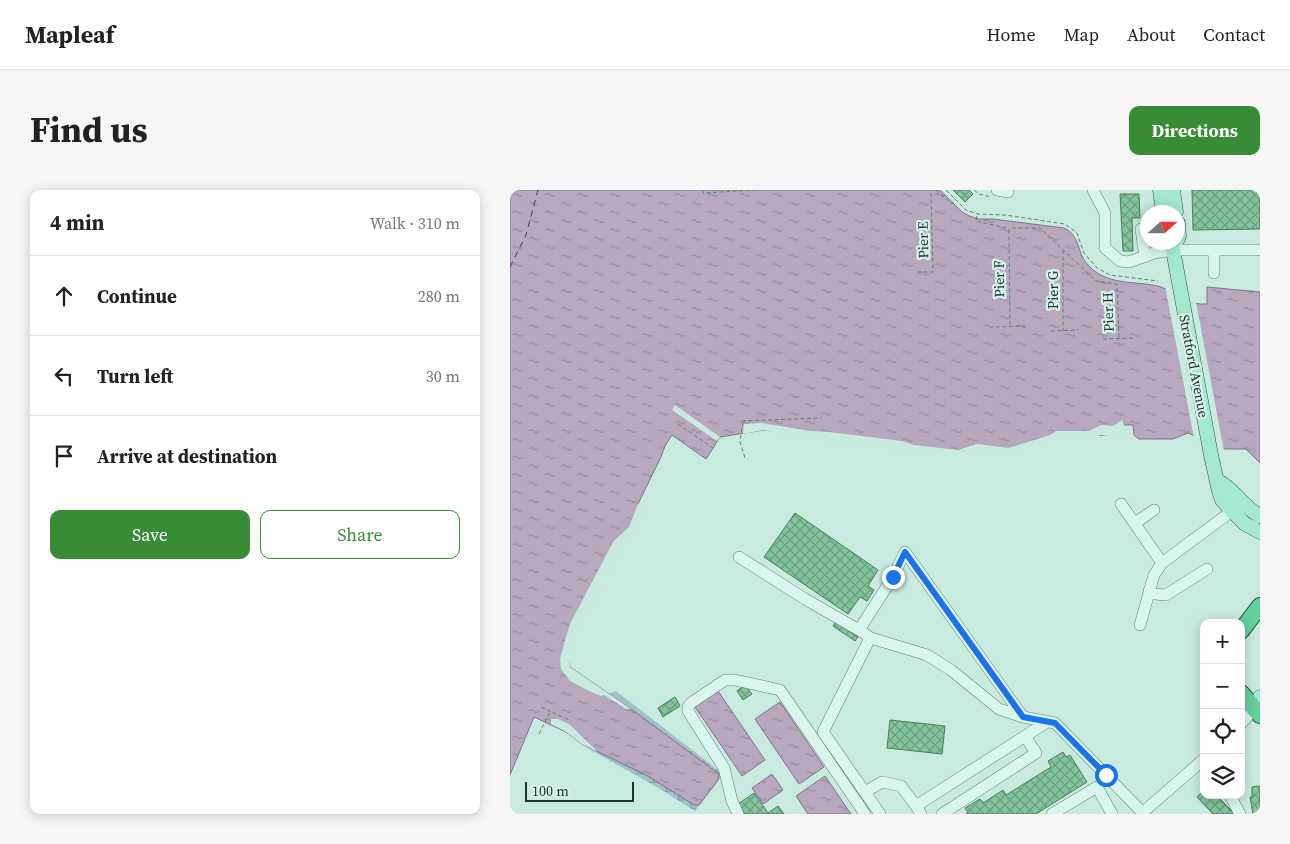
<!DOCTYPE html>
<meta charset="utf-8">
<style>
:root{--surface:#fff;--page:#f6f6f6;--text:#222;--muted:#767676;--line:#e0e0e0;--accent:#388c35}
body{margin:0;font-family:"Source Serif 4",serif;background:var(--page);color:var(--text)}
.controls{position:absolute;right:15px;bottom:15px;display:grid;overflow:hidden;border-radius:10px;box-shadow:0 2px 12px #0003}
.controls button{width:45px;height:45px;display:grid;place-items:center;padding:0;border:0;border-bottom:1px solid var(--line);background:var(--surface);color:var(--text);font:25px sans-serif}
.compass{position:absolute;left:630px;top:15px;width:45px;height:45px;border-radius:50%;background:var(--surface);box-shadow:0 2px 12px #0003;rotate:69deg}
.scale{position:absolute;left:15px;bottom:12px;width:109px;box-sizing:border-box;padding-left:5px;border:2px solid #21362b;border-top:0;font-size:14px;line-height:18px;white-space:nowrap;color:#21362b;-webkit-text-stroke:4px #d7f2ea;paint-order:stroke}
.stop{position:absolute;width:15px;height:15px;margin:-11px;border:4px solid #1a73e8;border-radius:50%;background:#fff}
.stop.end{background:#1a73e8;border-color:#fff;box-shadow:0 1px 5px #0008}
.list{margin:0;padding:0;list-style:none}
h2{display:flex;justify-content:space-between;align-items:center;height:65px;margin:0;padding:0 20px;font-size:21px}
h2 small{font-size:16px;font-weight:400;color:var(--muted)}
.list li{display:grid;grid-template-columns:32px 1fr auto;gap:15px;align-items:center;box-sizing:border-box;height:80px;padding:0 20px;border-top:1px solid var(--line)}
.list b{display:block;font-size:19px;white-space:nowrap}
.list em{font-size:16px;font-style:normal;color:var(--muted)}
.actions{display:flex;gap:10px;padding:15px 20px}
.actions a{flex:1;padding:11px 0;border:1px solid var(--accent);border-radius:10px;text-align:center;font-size:18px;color:var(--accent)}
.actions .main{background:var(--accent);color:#fff}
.icon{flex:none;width:28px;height:28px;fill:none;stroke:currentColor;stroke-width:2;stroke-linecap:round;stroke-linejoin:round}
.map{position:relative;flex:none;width:750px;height:624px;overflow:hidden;border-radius:10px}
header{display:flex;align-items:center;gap:30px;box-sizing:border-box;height:70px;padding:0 25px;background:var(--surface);border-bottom:1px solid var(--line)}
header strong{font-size:24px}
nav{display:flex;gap:28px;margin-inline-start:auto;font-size:18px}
.intro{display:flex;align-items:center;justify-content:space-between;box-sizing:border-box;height:120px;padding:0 30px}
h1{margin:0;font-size:35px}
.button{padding:12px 22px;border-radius:10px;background:var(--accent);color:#fff;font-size:18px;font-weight:700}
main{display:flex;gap:30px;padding:0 30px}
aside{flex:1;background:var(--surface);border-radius:10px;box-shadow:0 2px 12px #0003}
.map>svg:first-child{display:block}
.wetland{fill:url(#wetland-marsh)}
.water{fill:url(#water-ripples);stroke:#84708c}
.pier{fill:#c8eadf}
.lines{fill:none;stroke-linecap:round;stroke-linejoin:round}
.ferry{stroke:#513254;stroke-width:1;stroke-dasharray:6 5;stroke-linecap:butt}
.building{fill:url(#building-cross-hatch);stroke:#47805d}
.minor-casing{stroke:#5f8472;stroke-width:12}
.major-casing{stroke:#325241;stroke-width:15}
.highway-casing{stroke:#325241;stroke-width:18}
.path{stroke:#5f8472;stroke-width:1;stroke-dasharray:4 2.5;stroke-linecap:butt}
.minor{stroke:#daf5ed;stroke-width:11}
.major{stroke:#a4e8d2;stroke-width:14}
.highway{stroke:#62cf9d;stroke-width:16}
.route{stroke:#1a73e8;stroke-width:6}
.labels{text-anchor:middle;stroke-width:4.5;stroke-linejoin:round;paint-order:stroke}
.street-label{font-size:14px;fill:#21362b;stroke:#d7f2ea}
</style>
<header>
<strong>Mapleaf</strong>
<nav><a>Home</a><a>Map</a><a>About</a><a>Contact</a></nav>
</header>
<div class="intro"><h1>Find us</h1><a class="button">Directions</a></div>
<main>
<aside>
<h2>4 min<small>Walk · 310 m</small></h2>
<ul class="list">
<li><svg class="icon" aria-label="ahead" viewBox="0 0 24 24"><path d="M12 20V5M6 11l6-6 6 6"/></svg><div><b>Continue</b></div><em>280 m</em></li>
<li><svg class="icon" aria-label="left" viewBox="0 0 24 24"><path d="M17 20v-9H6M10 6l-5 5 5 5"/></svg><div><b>Turn left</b></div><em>30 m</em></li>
<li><svg class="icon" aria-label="arrive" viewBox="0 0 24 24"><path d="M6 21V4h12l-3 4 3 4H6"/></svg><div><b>Arrive at destination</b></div></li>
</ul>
<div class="actions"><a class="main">Save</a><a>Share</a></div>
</aside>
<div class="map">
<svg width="750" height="624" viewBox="0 0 750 624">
<defs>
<pattern id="wetland-marsh" width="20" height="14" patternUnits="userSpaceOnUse" patternTransform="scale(1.25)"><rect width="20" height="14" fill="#9dc3c7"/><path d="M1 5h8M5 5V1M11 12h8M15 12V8" fill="none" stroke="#809fa2"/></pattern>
<pattern id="water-ripples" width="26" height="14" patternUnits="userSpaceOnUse" patternTransform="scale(1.25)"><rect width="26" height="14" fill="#b7a8be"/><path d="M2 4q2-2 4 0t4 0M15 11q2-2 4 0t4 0" fill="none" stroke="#948a9b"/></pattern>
<pattern id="building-cross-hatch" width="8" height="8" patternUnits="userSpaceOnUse" patternTransform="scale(1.25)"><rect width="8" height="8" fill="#82c49c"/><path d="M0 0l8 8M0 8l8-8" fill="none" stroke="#6aa07f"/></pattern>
</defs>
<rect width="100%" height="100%" fill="#c8eadf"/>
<path class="wetland" d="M106,501L208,580L212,586L185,621L147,597L79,559L72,554L67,541L91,506Z"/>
<path class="water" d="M0,0H430L451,21L459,26L469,29H483L554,38C571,46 566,62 578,75C593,92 616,92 636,94C641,95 646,95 651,97C667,103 679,116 697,114V97L750,102V273L736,259H715L678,243L663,249H629L624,245L623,235H615L599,245L539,247L505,259L470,257L447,262L381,256L254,240L210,247L196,269L162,245L155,256L151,267L128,314L132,320L109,353L57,462L60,477L121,519L209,584L208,590L189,615H184L136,585L72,554L56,542L24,527L0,585Z
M208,501L255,570L232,586L185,517Z
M270,512L314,577L289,594L245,529Z
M262,584L273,600L253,614L242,598Z
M315,586L341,624H298L286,606Z"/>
<path class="pier" d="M655,96L686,112L714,261L684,248Z
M165,215L210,247L207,251L162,220Z
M612,230L615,238L606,247L591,245L585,247L539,249L506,262L491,263L470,260L453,261L447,264L381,258L279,246L254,240L233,244L234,234L252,233L300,241L319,242L392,251L404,255L448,260L467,254L499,258L540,245L546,241H579L591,235L603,236Z
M128,314L133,317L134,321L120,351L111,355L59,462L60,477L121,519H116L94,505L91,506L81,502L60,491L51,479L50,468L60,434L103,352L119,337Z
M41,529H48L59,534L88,562L72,554L56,542L41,534Z"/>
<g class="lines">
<path class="ferry" d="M0,77L16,45L28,0"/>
</g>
<path class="building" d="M443,0H459L463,4L455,12Z
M682,0H750V39L683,40Z
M610,4H629L630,28H622L623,61H613Z
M285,323L368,380L358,396L364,400L357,411L350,407L338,424L254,367Z
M326,432L348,447L345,451L323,436Z
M235,495L242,504L233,510L227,501Z
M165,507L170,516L153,527L148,518Z
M380,530L435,536L432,564L377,558Z
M553,562L556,567L560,565L577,592L526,624H456L458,623L455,618L470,609L473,613L493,600L496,605L541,577L538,571Z
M750,596V624H743L740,607H742V597Z
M694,600V605H706L725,624H703L687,607Z
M244,603L258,623L268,616L274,624H235L228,614Z"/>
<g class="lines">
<defs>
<path id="minor" d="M487,0L498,2
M583,0L595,23V58L610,71L619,72L644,63L663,60H750
M631,39L635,67
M704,83V60
M611,314L652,373
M625,333L644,320
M229,367L295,409L349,440
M639,401L645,404L656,405L697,379
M630,435L644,385L652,373L722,321
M360,448L313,542L370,624
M513,527L395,362L383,387L349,440L361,448L417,465L441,480L489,519L513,527L545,533L634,624
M731,534L744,519
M355,602L372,592L391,596L406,616
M720,605L730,624
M228,624L222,611L214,578L178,521V517L181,513L215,490H225L270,500L355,624
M411,624L406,616L537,532
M432,624L526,563L515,546
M542,624L587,597L602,624
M631,624L694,569"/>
<path id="major" d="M650,0L653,22
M663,0L666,22
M668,33L669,46L668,49
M659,52L663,60L701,265L709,301L712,310L722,321L735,334L750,342
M708,291C724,299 733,317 750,326
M744,519L750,507"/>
<path id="highway" d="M731,441L750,416
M731,503L750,525"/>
</defs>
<use href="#minor" class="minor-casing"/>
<use href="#major" class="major-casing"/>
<use href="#highway" class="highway-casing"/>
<path class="path" d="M193,0V3L244,0
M426,0L442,14L445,10
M436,0L456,20L468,24L495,25L555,34L567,43L574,63L587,78L600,85L648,91
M464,0L469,4L481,7
M467,26L466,31L496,38
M502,38H530L586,91L607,94L609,148
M499,40L500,137
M553,60V141
M407,82H423L421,3
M486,137L515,136
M541,141L568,140
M593,149L625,148
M232,231L311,228
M233,232L230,252L235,268
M168,234L203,258
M31,517L61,531
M29,544L40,522"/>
<use href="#minor" class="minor"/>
<use href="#major" class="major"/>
<use href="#highway" class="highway"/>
</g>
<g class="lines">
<path class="route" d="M383,387L395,362L513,527L545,533L596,585"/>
</g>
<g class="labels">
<g class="street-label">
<text transform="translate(413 50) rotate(-91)" y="5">Pier E</text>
<text transform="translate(489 89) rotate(-91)" y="5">Pier F</text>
<text transform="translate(543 100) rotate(-90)" y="5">Pier G</text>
<text transform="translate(598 122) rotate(-92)" y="5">Pier H</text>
<text transform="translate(684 176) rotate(79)" y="5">Stratford Avenue</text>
</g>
</g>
</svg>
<div class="controls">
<button>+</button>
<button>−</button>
<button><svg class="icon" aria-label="locate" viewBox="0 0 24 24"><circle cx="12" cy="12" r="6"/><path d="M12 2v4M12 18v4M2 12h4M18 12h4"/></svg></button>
<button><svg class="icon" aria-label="layers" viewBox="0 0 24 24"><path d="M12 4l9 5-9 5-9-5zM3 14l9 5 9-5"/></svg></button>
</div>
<svg class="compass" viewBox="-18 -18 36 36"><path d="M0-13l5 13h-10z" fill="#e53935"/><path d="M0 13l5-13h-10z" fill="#767676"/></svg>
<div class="scale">100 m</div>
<div class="stop" style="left:596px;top:585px"></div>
<div class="stop end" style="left:383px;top:387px"></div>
</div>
</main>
